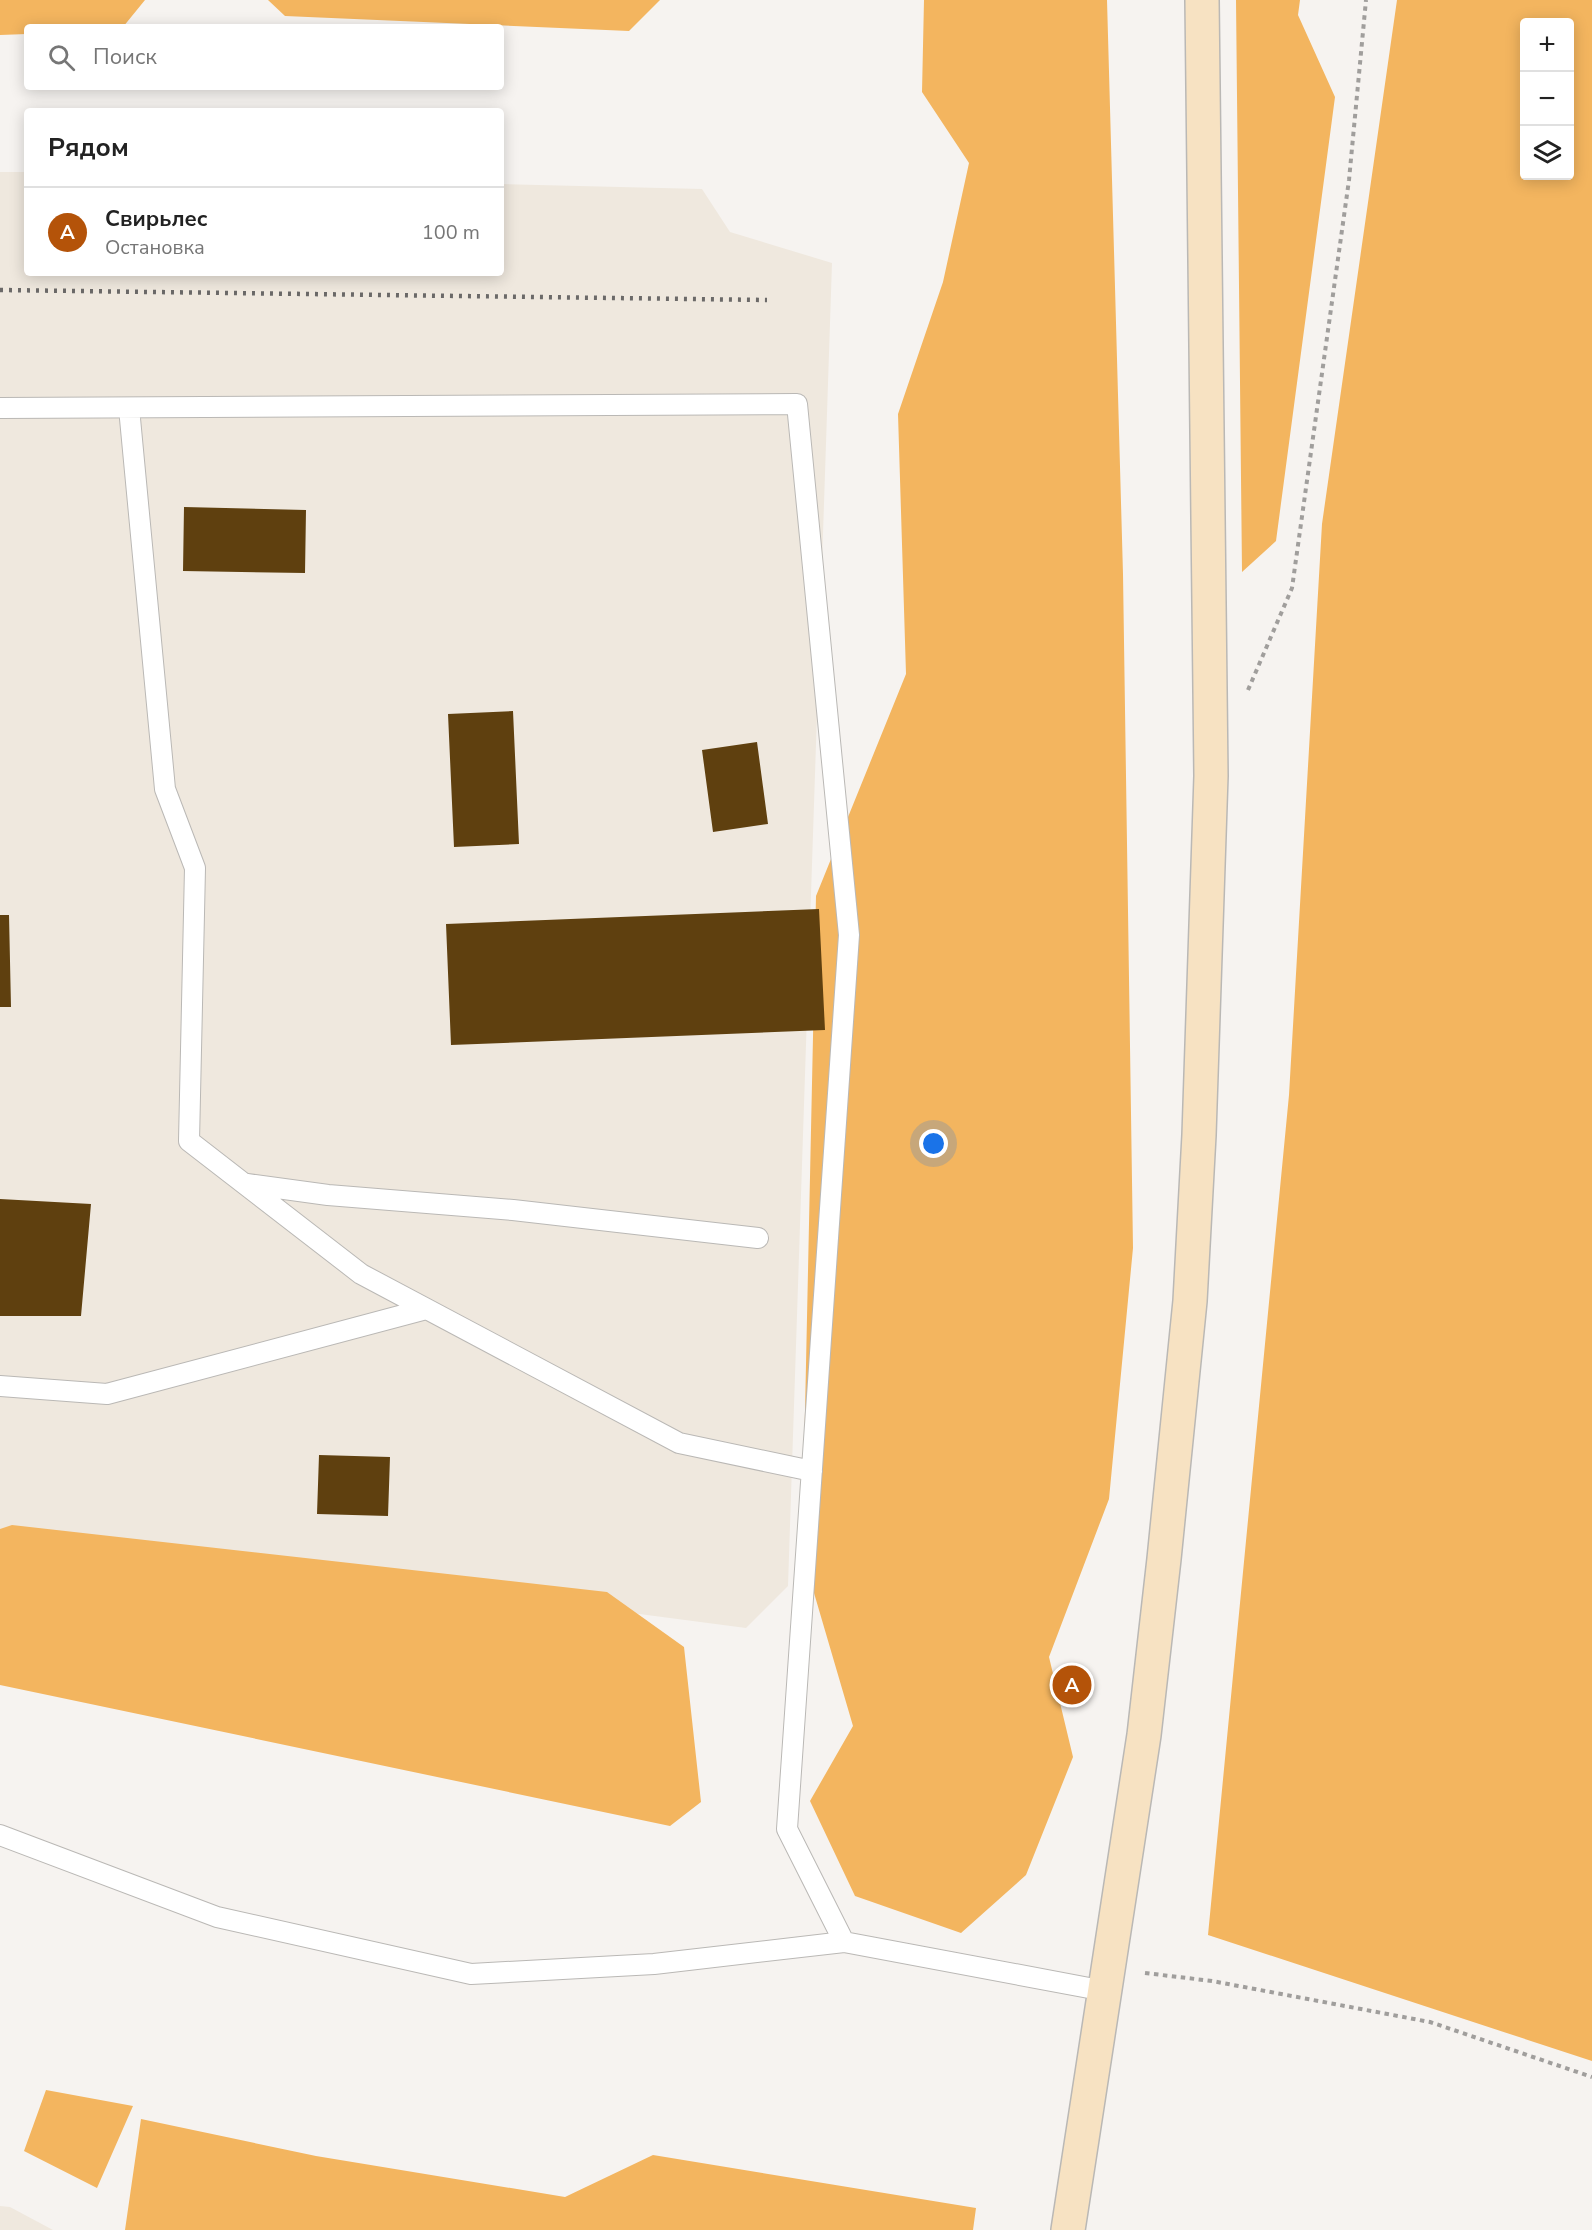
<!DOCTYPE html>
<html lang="ru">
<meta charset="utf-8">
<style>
:root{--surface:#fff;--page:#f6f6f6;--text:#222;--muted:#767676;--line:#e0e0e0;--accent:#b45309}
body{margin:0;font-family:"Nunito Sans",sans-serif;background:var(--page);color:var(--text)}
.controls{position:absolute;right:18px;top:18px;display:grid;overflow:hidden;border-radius:6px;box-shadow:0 3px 15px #0003}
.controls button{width:54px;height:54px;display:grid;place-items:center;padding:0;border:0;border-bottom:2px solid var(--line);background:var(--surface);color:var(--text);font:30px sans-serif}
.you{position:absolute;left:934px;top:1144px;width:21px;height:21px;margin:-15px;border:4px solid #fff;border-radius:50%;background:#1a73e8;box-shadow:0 0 0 9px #1a73e833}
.badge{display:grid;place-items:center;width:39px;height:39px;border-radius:50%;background:var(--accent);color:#fff;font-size:20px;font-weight:700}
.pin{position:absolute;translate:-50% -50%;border:3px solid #fff;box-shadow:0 2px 6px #0006}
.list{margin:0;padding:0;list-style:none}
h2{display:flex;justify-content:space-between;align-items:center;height:78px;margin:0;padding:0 24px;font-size:26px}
h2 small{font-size:20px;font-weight:400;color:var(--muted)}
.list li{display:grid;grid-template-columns:39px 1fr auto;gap:18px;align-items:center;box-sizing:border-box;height:90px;padding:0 24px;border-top:2px solid var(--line)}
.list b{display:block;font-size:22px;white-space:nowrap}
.list p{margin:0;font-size:20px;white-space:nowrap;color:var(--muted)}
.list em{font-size:20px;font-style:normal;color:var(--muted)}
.icon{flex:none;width:33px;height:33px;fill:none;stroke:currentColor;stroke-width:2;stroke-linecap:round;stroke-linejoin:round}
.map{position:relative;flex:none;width:1592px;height:2230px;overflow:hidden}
.search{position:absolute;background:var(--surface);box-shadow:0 3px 15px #0003;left:24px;top:24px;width:480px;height:66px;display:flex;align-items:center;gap:15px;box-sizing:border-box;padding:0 21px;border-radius:6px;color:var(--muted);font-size:22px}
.panel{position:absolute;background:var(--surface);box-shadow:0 3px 15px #0003;left:24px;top:108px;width:480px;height:168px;border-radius:6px}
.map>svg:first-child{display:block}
.built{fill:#efe8de}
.forest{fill:#f3b55f;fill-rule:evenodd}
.building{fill:#5f400f}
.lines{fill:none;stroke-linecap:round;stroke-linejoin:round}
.lane-casing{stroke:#bab8b5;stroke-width:22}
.secondary-casing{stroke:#bab8b5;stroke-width:36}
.path{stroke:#a09e9c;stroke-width:4;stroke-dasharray:4.5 4.5;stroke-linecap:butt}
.lane{stroke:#fff;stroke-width:20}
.secondary{stroke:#f7e2c2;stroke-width:33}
.rail{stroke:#6b6968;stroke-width:4.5;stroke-dasharray:3 6;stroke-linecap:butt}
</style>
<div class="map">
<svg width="1592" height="2230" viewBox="0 0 1592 2230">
<rect width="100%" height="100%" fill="#f6f3f0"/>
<path class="built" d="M0,172H27V273H501V184L702,189L730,232L832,263L788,1586L746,1628L0,1530Z
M0,2206L10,2207L53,2230H0Z"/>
<path class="forest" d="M0,0H145L123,27H27V34L0,35Z
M268,0H660L629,31L285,16Z
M924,0H1107L1123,574L1133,1248L1109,1499L1049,1657L1073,1757L1026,1875L961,1933L855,1896L810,1801L853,1726L802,1552L816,896L906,674L898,414L943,282L969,163L922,92Z
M1236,0H1300L1298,15L1335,97L1276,541L1242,572Z
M1397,0H1592V2061L1208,1935L1289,1095L1322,524ZM1524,22H1570V176H1524Z
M12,1525L607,1592L684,1647L701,1802L670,1826L0,1685V1529Z
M46,2090L133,2106L97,2188L24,2151Z
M141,2119L316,2156L565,2197L653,2155L976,2208L973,2230H125Z"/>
<path class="building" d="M184,507L306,510L305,573L183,571Z
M513,711L519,844L454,847L448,714Z
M757,742L768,824L713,832L702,750Z
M819,909L825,1030L451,1045L446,924Z
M0,915H9L11,1007H0Z
M0,1199L91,1204L81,1316H0Z
M319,1455L390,1457L388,1516L317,1514Z"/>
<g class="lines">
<defs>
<path id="lane" d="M0,408L797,404L849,935L787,1829L844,1942
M129,408L165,789L195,868L189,1141L361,1274L679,1443L812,1471
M247,1184L328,1195L513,1210L758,1238
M0,1386L107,1394L426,1309
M0,1835L217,1917L471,1974L654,1964L844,1942L1105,1991"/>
<path id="secondary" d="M1068,2230L1144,1735L1164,1559L1190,1301L1199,1135L1211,776L1202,0"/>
</defs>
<use href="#lane" class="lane-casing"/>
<use href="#secondary" class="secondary-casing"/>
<path class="path" d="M1248,690L1292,588L1349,180L1366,0
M1145,1973L1212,1981L1430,2022L1592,2077"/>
<use href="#lane" class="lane"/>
<use href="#secondary" class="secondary"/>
<path class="rail" d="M0,290L767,300"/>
</g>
</svg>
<div class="controls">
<button>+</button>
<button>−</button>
<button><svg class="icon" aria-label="layers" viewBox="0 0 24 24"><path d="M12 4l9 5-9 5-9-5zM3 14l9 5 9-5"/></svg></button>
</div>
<div class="you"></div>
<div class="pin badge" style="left:1072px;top:1685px">A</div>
<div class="search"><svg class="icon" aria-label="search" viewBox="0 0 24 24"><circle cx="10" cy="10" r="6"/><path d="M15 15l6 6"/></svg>Поиск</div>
<section class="panel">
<h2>Рядом<small></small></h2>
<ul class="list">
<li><span class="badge">A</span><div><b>Свирьлес</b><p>Остановка</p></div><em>100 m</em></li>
</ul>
</section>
</div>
